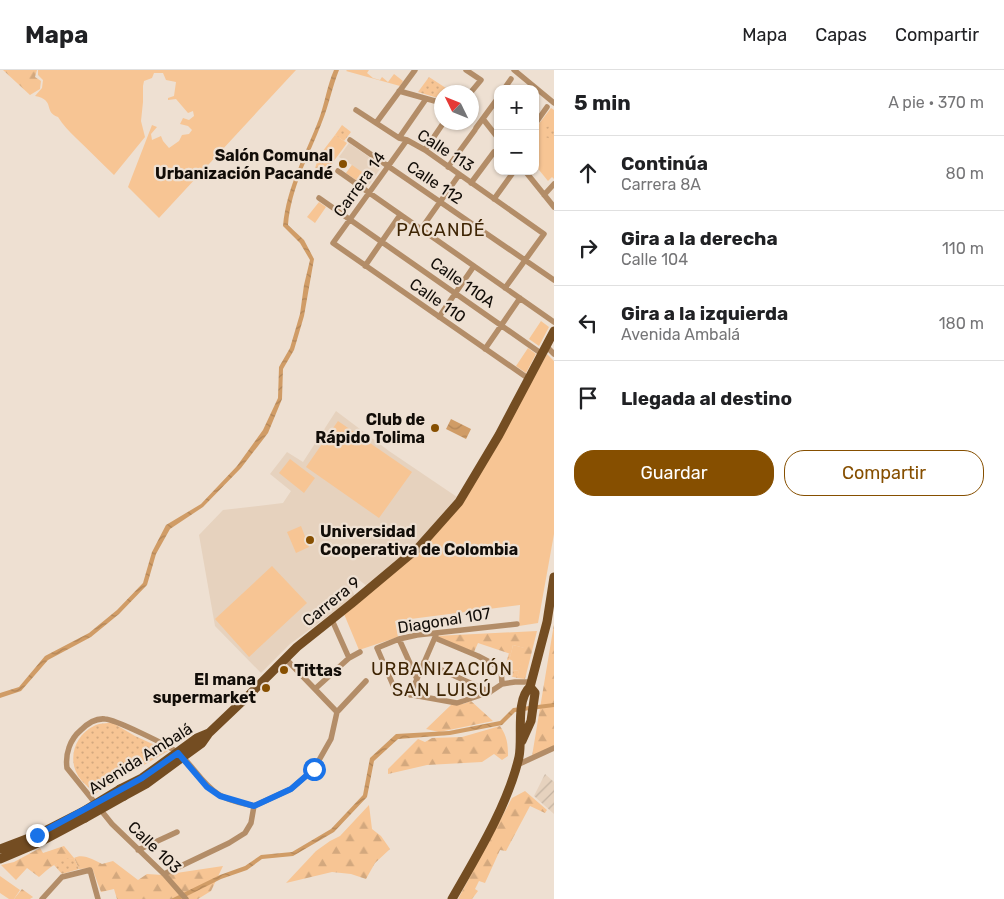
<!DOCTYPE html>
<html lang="es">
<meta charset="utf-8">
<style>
:root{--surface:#fff;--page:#f6f6f6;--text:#202124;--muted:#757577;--line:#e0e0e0;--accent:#864f00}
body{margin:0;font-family:Rubik,sans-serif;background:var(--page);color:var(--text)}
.controls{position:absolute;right:15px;top:15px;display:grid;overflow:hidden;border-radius:10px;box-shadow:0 1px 4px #0004}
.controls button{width:45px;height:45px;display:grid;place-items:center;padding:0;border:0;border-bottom:1px solid var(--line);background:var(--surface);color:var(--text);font:25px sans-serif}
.compass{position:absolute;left:434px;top:15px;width:45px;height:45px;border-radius:50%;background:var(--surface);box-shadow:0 1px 4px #0004;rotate:313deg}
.stop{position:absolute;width:15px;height:15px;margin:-11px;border:4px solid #1a73e8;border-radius:50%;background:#fff}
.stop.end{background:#1a73e8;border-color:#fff;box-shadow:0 1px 5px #0008}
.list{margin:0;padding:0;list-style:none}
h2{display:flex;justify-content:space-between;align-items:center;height:65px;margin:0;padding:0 20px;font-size:21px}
h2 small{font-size:16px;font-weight:400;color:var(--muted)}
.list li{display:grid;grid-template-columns:32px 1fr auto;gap:15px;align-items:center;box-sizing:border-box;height:75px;padding:0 20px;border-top:1px solid var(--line)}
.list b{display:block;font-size:19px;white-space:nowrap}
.list p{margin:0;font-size:16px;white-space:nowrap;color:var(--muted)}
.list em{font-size:16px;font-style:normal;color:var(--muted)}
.actions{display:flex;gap:10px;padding:15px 20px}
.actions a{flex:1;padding:11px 0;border:1px solid var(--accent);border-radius:20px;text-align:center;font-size:18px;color:var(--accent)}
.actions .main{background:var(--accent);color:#fff}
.icon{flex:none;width:28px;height:28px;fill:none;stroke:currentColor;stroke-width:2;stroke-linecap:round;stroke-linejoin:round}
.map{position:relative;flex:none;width:554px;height:829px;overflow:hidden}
header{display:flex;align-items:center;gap:30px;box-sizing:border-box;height:70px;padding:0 25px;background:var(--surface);border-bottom:1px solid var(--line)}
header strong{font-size:24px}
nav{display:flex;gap:28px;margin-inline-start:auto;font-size:18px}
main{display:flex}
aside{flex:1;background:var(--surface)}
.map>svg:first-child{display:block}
.built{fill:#e6d2be}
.industrial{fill:url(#industrial-furrows)}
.grass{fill:#f7c594}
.forest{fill:url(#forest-firs)}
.park{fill:url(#park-dots)}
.water{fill:url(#water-waves)}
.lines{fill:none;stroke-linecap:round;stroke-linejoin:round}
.minor{stroke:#b38d68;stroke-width:5.5}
.primary{stroke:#744d22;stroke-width:9}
.primary-bridge{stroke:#744d22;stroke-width:9}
.route{stroke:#1a73e8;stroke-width:6}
.poi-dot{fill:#864f00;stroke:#eee0d2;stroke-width:2}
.labels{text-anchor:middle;stroke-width:4.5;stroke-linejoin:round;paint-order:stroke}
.street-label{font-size:16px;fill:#120d08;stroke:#eee0d2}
.poi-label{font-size:16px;font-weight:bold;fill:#120d08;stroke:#eee0d2;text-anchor:end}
.neighbourhood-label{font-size:18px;letter-spacing:1px;fill:#3e2403;stroke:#eee0d2}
</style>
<header>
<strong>Mapa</strong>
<nav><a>Mapa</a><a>Capas</a><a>Compartir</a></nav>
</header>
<main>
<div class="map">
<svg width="554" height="829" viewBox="0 0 554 829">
<defs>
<pattern id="industrial-furrows" width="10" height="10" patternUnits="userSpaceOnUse" patternTransform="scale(1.25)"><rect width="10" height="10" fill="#e6d2be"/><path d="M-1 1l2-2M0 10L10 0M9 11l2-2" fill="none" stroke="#c4b3a2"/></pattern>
<pattern id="forest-firs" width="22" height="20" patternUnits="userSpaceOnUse" patternTransform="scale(1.25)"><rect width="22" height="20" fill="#f7c594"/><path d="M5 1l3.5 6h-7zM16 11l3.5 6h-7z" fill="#d3a87e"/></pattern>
<pattern id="park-dots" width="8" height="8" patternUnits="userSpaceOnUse" patternTransform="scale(1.25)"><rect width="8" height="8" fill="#f7c594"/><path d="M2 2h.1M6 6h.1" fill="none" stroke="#d3a87e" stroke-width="1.8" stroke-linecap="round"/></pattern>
<pattern id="water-waves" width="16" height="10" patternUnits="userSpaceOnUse" patternTransform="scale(1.25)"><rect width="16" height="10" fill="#d09c66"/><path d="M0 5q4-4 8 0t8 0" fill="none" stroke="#b28557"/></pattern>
</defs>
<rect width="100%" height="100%" fill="#eee0d2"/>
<path class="built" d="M349,73L382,96L367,118L346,103L352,95L339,87Z
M336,341L389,381L457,427L416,474L368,517L358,509L350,517L355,526L290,574L261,603L215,556L199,465L223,440L283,433L291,421L270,404L287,382L303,392Z"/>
<path class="industrial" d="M545,704L554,712V744L534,726Z"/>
<path class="grass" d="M38,0H296L159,148L128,117L152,55L157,57L151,64L152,70L161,66L163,71L169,78L179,71L182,65L189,64L192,60L188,56L180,54L183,48L189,50L194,46L193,41L188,43L176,29L168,30V28L174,26L176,12L166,10L163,3H154L152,8L144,11L143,16V32L141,51L145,67L114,105C101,93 89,80 76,68C69,61 63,55 58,47C43,42 56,30 35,26L42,18L43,10L38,5Z
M347,0H369L367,3L373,8L380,10L382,7L388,12L394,4L403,11L400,16L346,1Z
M551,38L554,40V109L552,107L548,111L535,95V59Z
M335,65L347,73L331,95L319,86Z
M352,95L362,102L356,110L346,103Z
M319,132L326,137L315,153L307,147Z
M541,251L549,257L539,276L529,269Z
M528,278L536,284L526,303L516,296Z
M547,284L554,291V464L538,553L519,556L520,535L395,551L398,567L359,580L344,544L468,425Z
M338,351L412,402L379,448L306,397Z
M290,389L315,408L304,423L279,403Z
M301,456L309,477L296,483L287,462Z
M272,496L307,533L249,587L215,549Z
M513,575L525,578L519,601L507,599Z
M0,806L20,820L14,829H9L0,823Z"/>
<path class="forest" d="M3,0H37L35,7L41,11L40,19L30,25Z
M554,554V677L532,686Z
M537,561L525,609L517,608L524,578L513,575L511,584L478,573L474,582L435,566Z
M471,631L493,651L439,662L426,659L452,634H463Z
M500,656C507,666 508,674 508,686L502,690L494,684L482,692L427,695L388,704V699L418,669L425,672L432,668L462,667Z
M525,721L547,740L545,743L530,736L506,781L500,780L485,813L479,811L475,819L478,821L472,829H458L512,728Z
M369,735L372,759L381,766L390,779L375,793L366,809L351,804L332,802L286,813L316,781L330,771L340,766Z
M64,776L74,788C83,783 94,790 102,794L113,791L138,810L147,804L163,805L223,796L211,821L198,829H117L114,819L101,822L92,798L79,799L74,788C59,790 50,797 39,807L27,798L16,810L1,795L14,792L40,778L43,783Z
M22,819L33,827L30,829H14Z"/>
<path class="park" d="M429,7L452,22H442L441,29L418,22Z
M342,55L351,62L344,71L335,65Z
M549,56L554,60V68L551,69L545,67L544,62L545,58Z
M319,86L331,95L324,105L315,98Z
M509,583L511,584L507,599L519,601L517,608L503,604Z
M113,653L135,666L168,681L96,723C91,719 85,715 81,710C66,692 74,665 94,656C99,653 107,653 113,653Z
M74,788L79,799L62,804L54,795L63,789Z"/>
<path class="water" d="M334,0H339C332,17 329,35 322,52C309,86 291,118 288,155L304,170L314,189L304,246L294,280L283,299L282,329L268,363L241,398L203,437L170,459L156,484L147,515L119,544L91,567L48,590L21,621L0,628V623L19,617L45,586L89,563L117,540L143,513L152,482L166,455L201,434L237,396L263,360L278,328L279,297L290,278L300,244L304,215L310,190L300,173L283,156C287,115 305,86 319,49C325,33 327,16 334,0Z
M451,349L471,359L466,369L446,359Z
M554,633V637L515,642L502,655L450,665L398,669L374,691L367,727L334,762L293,786L262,789L247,800L221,809L181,829H171L220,805L245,796L261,785L292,782L331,759L363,725L370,688L396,664L449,661L500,651L513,638Z"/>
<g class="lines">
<path class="minor" d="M466,0L481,10L471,22
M514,0L554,33
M504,19L511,9
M399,21L442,33
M356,40L399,68L407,70L425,80L544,164L505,218
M483,49L498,68
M376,53L415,0
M535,54L547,37
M476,58L498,28
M399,68L426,29
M350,70L554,210
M407,70L333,173L529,309
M425,80L444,52
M448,97L475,60
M338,101L554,252
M525,101L554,137
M471,113L494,82
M544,125L554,114
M319,128L542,284
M494,129L512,104
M421,159L459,105
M365,196L400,145
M439,247L474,196
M546,276L554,284
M485,279L520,228
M332,550L349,588
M517,554L417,565L399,569L377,578L396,622L457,633L490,622L502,614L515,612H532
M435,568L478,586L501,598L502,614
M399,569L417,609
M285,588L337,642
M424,592L490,622
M316,618L349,588L360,582
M410,625L436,565
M517,695L554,678
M254,736L291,719L314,699L331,669L337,642L366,611
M138,780L177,762
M164,804L229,773L245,763L251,753L254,736
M42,829L62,807L90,800L98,829
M186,829L164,804L112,754L67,698C65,684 70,669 81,660C87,654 96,648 105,649C114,649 170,676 178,683C193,695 201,713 218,724C228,731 242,733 254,736"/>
<path class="primary" d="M522,671L531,651L535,623L530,617
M120,719L142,708L197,668L209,663
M124,726L146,714L202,673L209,663L250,624L297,577L351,534L419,477L459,432L499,365L554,261
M0,779L37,765L82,742
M0,789L40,772L85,748
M452,829C476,787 508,735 519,687C523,668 515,630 530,617L547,552L554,507"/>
<path class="primary-bridge" d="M82,742L120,719
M85,748L124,726"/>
</g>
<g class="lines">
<path class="route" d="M37,765L142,708L178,683L207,717L220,726L254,736L291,719L314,699"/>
</g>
<g class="poi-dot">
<circle cx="343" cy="94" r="5"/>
<circle cx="435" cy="358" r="5"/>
<circle cx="310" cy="470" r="5"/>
<circle cx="284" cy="600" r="5"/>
<circle cx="266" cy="618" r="5"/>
</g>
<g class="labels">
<g class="street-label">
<text transform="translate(446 80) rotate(33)" y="6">Calle 113</text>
<text transform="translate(435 112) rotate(34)" y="6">Calle 112</text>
<text transform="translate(359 114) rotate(-54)" y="6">Carrera 14</text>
<text transform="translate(463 212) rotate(35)" y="6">Calle 110A</text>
<text transform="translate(438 230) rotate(35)" y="6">Calle 110</text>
<text transform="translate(331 531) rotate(-39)" y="6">Carrera 9</text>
<text transform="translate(444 550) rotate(-9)" y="6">Diagonal 107</text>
<text transform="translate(140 688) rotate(-32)" y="6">Avenida Ambalá</text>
<text transform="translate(155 777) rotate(44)" y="6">Calle 103</text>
</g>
<g class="poi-label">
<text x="333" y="91">Salón Comunal<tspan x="333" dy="18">Urbanización Pacandé</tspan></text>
<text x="425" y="355">Club de<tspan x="425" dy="18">Rápido Tolima</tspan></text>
<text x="320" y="467" text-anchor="start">Universidad<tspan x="320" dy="18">Cooperativa de Colombia</tspan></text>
<text x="294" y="606" text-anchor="start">Tittas</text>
<text x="256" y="615">El mana<tspan x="256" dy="18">supermarket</tspan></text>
</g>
<g class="neighbourhood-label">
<text x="441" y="166">PACANDÉ</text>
<text x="442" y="605">URBANIZACIÓN<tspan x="442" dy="21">SAN LUISÚ</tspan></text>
</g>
</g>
</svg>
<div class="controls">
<button>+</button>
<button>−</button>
</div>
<svg class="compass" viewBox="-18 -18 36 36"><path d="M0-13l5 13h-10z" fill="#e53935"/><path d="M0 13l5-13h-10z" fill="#757577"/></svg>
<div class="stop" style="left:314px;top:699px"></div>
<div class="stop end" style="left:37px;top:765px"></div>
</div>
<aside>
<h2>5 min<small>A pie · 370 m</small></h2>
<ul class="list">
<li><svg class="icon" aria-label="ahead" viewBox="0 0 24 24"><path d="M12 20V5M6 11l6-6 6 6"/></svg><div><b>Continúa</b><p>Carrera 8A</p></div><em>80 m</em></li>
<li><svg class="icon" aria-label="right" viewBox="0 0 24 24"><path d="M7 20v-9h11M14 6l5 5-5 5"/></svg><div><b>Gira a la derecha</b><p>Calle 104</p></div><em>110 m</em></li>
<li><svg class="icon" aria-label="left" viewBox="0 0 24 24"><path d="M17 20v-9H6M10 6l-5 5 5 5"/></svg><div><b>Gira a la izquierda</b><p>Avenida Ambalá</p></div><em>180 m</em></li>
<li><svg class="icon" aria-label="arrive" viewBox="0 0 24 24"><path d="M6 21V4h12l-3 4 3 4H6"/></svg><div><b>Llegada al destino</b></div></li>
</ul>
<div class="actions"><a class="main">Guardar</a><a>Compartir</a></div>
</aside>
</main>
